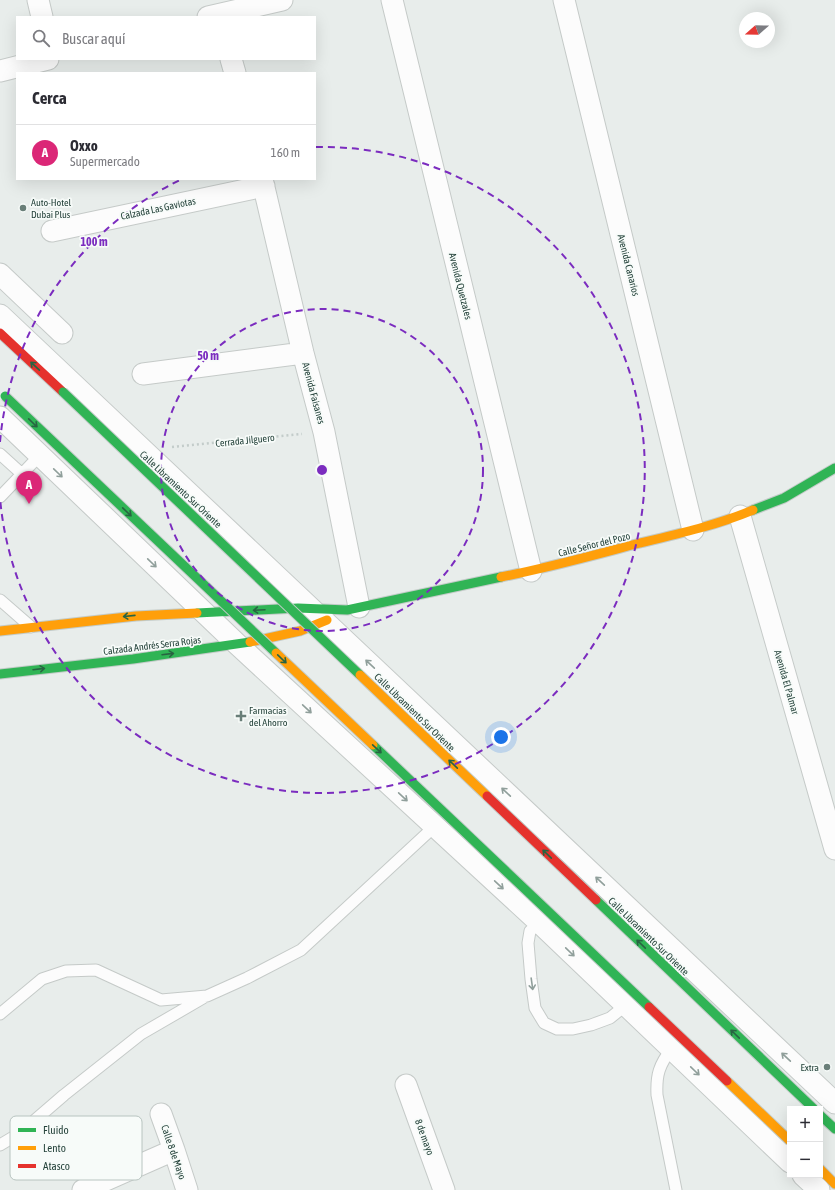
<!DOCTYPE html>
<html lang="es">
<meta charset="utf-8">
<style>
:root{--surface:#fff;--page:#f7f7f7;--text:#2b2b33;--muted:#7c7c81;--line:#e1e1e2;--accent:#db2777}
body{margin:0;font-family:"Asap Condensed",sans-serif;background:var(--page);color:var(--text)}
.controls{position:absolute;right:12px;bottom:12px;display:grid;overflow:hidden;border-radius:0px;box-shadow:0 4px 16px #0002}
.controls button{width:36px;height:36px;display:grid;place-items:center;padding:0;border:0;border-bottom:1px solid var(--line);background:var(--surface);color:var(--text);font:20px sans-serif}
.compass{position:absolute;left:739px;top:12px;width:36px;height:36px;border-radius:50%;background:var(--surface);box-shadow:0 4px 16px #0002;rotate:250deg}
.you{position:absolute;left:501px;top:737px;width:14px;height:14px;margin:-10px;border:3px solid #fff;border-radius:50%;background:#1a73e8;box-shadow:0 0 0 6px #1a73e833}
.badge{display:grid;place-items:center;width:26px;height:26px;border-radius:50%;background:var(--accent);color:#fff;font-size:13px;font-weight:700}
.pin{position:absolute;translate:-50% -33px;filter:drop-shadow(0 1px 2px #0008)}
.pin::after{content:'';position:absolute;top:21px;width:14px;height:12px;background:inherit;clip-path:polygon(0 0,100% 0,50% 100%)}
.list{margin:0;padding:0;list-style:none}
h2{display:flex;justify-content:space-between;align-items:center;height:52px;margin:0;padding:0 16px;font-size:17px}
h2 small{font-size:13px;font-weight:400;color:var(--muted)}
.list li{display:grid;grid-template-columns:26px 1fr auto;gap:12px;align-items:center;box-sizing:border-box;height:56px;padding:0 16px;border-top:1px solid var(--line)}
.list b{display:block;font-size:15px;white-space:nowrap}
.list p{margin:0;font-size:13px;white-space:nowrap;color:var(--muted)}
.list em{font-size:13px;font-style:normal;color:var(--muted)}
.icon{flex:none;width:22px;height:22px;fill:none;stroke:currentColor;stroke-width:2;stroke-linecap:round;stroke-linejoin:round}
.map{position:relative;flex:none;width:835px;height:1190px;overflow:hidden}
.search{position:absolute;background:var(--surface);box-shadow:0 4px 16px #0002;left:16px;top:16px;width:300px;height:44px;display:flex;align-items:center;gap:10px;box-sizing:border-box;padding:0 14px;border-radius:0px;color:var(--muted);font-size:15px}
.panel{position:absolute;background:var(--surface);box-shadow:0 4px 16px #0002;left:16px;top:72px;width:300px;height:108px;border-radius:0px}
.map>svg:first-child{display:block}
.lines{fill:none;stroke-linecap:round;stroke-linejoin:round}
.lane-casing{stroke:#c5cac8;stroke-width:13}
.street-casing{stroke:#c5cac8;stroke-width:23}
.fast-casing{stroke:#c3cbc8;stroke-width:11}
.slow-casing{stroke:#c3cbc8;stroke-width:11}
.jam-casing{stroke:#c3cbc8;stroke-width:11}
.path{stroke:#c3ccca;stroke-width:2.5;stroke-dasharray:2 3;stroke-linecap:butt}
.lane{stroke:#fcfcfc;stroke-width:11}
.street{stroke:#fcfcfc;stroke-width:21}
.fast{stroke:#30b455;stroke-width:9}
.slow{stroke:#ff9f0a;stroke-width:9}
.jam{stroke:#e5322d;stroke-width:9}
.fast-bridge-casing{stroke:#c3ccc9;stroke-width:11;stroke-linecap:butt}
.slow-bridge-casing{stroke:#c3ccc9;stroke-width:11;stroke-linecap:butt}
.jam-bridge-casing{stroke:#c3ccc9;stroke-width:11;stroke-linecap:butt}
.fast-bridge{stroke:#30b455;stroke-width:9}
.slow-bridge{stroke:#ff9f0a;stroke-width:9}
.jam-bridge{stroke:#e5322d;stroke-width:9}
.oneway{stroke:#286442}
.oneway2{stroke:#909f9b}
.ring{fill:none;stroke:#7b2cbf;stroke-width:2;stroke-dasharray:7 5}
.poi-dot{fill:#697e78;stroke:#f7fbf9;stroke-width:1.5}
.labels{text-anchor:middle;stroke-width:3.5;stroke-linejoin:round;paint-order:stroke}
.poi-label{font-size:10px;fill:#24423a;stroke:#f7fbf9;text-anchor:start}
.street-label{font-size:10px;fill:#24423a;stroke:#f7fbf9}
.key{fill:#f7fbf9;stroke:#b8c4c0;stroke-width:1}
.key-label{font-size:11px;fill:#24423a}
.centre{fill:#7b2cbf;stroke:#f7fbf9;stroke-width:2}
.ring-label{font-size:12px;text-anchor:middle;font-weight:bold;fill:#7b2cbf;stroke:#f7fbf9;stroke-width:3.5;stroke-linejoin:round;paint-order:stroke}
</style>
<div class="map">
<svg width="835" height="1190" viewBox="0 0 835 1190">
<rect width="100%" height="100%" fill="#e8edeb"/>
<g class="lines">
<defs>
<path id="lane" d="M0,454L22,474L0,497
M22,474L40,455
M0,600L31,627
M542,925L536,926L530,931L528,943L531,979L535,1008L544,1023L557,1029H573L591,1025L610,1018L626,1005
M0,1014L42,979L66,971L96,970L161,1000L207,996L247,978L301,950L435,826
M672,1048C659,1065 656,1075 657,1095L676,1190
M0,1145L20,1133L64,1095L141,1034L203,998"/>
<path id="street" d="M38,0L42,17
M392,0L531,571
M564,0L693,530
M208,17L282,0
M231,59L235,73
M0,71L48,59
M262,179L303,353L324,432L359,607
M52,231L264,186
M0,274L62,333
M0,315L835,1103
M143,374L303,353
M0,417L237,644L542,925L790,1162
M740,516L835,849
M406,1085L444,1190
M161,1114L174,1150L187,1190
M803,1175L819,1190
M83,1190L174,1150"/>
<path id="fast" d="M753,510L784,498L835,468
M197,613L298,608L347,610L501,577
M0,674L133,659L250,642
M820,1115L835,1129"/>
<path id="slow" d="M501,577C548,568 594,555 640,543C678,534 717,525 753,510
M0,631L136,616L197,613
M250,642L300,631L327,620
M820,1169L835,1184"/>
<path id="jam" d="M0,333L63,392"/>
</defs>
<use href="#lane" class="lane-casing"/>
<use href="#street" class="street-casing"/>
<use href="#fast" class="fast-casing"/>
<use href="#slow" class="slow-casing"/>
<use href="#jam" class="jam-casing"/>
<path class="path" d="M172,447L302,434"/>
<use href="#lane" class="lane"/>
<use href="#street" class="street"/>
<use href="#fast" class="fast"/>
<use href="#slow" class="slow"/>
<use href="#jam" class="jam"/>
<defs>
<path id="fast-bridge" d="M63,392L360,675
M5,396L276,653
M373,745L649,1007
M596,900L814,1109"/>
<path id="slow-bridge" d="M276,653L373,745
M360,675L487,796
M727,1081L790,1141"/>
<path id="jam-bridge" d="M487,796L596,900
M649,1007L727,1081"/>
</defs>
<use href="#fast-bridge" class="fast-bridge-casing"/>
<use href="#slow-bridge" class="slow-bridge-casing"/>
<use href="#jam-bridge" class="jam-bridge-casing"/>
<use href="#fast-bridge" class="fast-bridge"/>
<use href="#slow-bridge" class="slow-bridge"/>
<use href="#jam-bridge" class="jam-bridge"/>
</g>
<defs><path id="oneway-shaft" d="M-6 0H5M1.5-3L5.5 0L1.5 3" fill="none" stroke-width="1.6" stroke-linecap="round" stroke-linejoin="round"/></defs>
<g class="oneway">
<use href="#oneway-shaft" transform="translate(35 366) rotate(-137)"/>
<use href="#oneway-shaft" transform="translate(33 423) rotate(44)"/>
<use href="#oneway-shaft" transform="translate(127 512) rotate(44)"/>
<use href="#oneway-shaft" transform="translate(259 610) rotate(177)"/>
<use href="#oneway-shaft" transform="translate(129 616) rotate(174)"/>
<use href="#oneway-shaft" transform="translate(168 654) rotate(-7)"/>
<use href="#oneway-shaft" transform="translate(282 659) rotate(44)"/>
<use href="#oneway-shaft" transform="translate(39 669) rotate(-7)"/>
<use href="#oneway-shaft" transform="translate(377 749) rotate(43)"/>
<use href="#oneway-shaft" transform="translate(453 764) rotate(-136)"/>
<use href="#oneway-shaft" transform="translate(547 854) rotate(-136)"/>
<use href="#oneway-shaft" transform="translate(641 944) rotate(-136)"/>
<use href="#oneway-shaft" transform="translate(735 1034) rotate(-136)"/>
</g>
<g class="oneway2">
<use href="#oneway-shaft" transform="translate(58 473) rotate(44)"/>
<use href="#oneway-shaft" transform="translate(152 563) rotate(44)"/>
<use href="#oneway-shaft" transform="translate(370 664) rotate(-137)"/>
<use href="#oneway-shaft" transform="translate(307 709) rotate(43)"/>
<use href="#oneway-shaft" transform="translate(506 792) rotate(-137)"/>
<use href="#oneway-shaft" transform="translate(403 797) rotate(43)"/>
<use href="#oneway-shaft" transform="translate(600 881) rotate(-137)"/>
<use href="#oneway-shaft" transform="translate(499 885) rotate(43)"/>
<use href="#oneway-shaft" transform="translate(570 952) rotate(44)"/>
<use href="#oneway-shaft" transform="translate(532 984) rotate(82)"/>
<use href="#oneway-shaft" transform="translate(786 1057) rotate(-137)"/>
<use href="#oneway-shaft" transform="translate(695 1071) rotate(44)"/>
</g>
<g class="ring">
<circle cx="322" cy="470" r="161"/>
<path d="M0 442A323 323 0 0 1 180 180M316 147A323 323 0 1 1 0 498"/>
</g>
<g class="poi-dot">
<circle cx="23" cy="208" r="4"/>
<path d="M239 710h4v4h4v4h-4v4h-4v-4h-4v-4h4z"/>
<circle cx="827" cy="1067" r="4"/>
</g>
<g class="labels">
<g class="poi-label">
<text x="31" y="206">Auto-Hotel<tspan x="31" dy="12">Dubai Plus</tspan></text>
<text x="249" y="714">Farmacias<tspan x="249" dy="12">del Ahorro</tspan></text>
<text x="819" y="1071" text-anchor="end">Extra</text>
</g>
<g class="street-label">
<text transform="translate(158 208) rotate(-12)" y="4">Calzada Las Gaviotas</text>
<text transform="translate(629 265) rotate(76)" y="4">Avenida Canarios</text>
<text transform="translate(461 286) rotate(76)" y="4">Avenida Quetzales</text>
<text transform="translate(314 393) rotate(75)" y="4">Avenida Faisanes</text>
<text transform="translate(245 440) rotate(-6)" y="4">Cerrada Jilguero</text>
<text transform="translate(181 489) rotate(43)" y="4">Calle Libramiento Sur Oriente</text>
<text transform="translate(594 544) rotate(-14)" y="4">Calle Señor del Pozo</text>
<text transform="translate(152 645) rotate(-7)" y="4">Calzada Andrés Serra Rojas</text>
<text transform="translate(787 682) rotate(74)" y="4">Avenida El Palmar</text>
<text transform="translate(415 712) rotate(44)" y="4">Calle Libramiento Sur Oriente</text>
<text transform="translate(649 936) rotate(44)" y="4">Calle Libramiento Sur Oriente</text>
<text transform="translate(425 1137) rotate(70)" y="4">8 de mayo</text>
<text transform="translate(174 1152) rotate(71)" y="4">Calle 8 de Mayo</text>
</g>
</g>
<rect x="10" y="1116" width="132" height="64" rx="6" class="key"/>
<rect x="18" y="1128" width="18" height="4" fill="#30b455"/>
<rect x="18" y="1146" width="18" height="4" fill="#ff9f0a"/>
<rect x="18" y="1164" width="18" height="4" fill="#e5322d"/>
<g class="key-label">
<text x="43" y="1134">Fluido</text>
<text x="43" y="1152">Lento</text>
<text x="43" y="1170">Atasco</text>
</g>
<circle cx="322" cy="470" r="6" class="centre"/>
<g class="ring-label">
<text x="94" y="246">100 m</text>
<text x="208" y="360">50 m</text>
</g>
</svg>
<div class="controls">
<button>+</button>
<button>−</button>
</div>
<svg class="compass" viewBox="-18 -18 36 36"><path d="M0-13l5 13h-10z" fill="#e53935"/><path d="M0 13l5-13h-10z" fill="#7c7c81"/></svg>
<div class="you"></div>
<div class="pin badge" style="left:29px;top:504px">A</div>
<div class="search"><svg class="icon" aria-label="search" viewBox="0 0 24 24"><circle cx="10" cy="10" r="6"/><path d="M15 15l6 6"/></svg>Buscar aquí</div>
<section class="panel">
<h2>Cerca<small></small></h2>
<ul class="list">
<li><span class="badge">A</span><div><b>Oxxo</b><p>Supermercado</p></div><em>160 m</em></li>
</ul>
</section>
</div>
